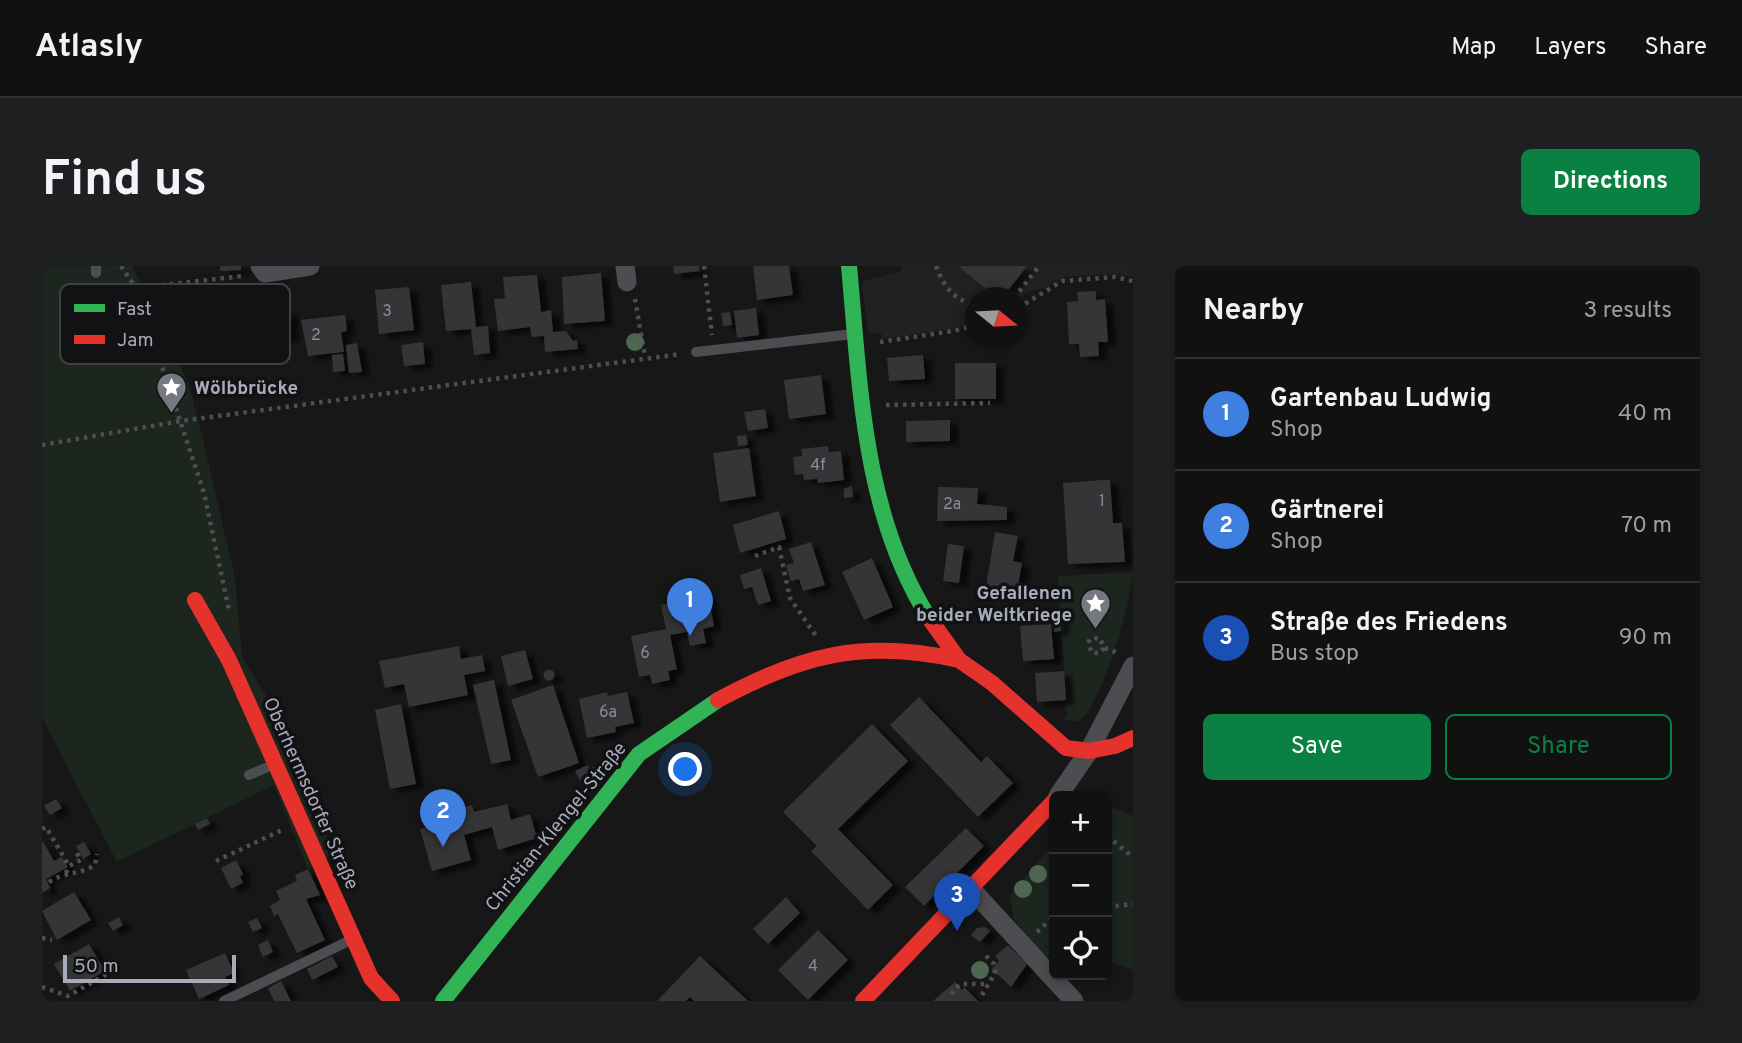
<!DOCTYPE html>
<meta charset="utf-8">
<style>
:root{--surface:#111112;--page:#1e1f20;--text:#f1f3f6;--muted:#9c9d9f;--line:#303132;--accent:#0b8043}
body{margin:0;font-family:Overpass,sans-serif;background:var(--page);color:var(--text)}
.controls{position:absolute;right:21px;bottom:21px;display:grid;overflow:hidden;border-radius:10px;box-shadow:0 4px 10px #0003}
.controls button{width:63px;height:63px;display:grid;place-items:center;padding:0;border:0;border-bottom:2px solid var(--line);background:var(--surface);color:var(--text);font:35px sans-serif}
.compass{position:absolute;left:923px;top:21px;width:63px;height:63px;border-radius:50%;background:var(--surface);box-shadow:0 4px 10px #0003;rotate:108deg}
.scale{position:absolute;left:21px;bottom:18px;width:173px;box-sizing:border-box;padding-left:7px;border:4px solid #a7acba;border-top:0;font-size:19px;line-height:24px;white-space:nowrap;color:#a7acba;-webkit-text-stroke:5px #121114;paint-order:stroke}
.you{position:absolute;left:644px;top:504px;width:24px;height:24px;margin:-18px;border:5px solid #fff;border-radius:50%;background:#1a73e8;box-shadow:0 0 0 10px #1a73e833}
.badge{display:grid;place-items:center;width:46px;height:46px;border-radius:50%;background:var(--accent);color:#fff;font-size:23px;font-weight:700}
.pin{position:absolute;translate:-50% -58px;filter:drop-shadow(0 2px 4px #0008)}
.pin::after{content:'';position:absolute;top:37px;width:24px;height:21px;background:inherit;clip-path:polygon(0 0,100% 0,50% 100%)}
.list{margin:0;padding:0;list-style:none}
h2{display:flex;justify-content:space-between;align-items:center;height:91px;margin:0;padding:0 28px;font-size:30px}
h2 small{font-size:23px;font-weight:400;color:var(--muted)}
.list li{display:grid;grid-template-columns:46px 1fr auto;gap:21px;align-items:center;box-sizing:border-box;height:112px;padding:0 28px;border-top:2px solid var(--line)}
.list b{display:block;font-size:26px;white-space:nowrap}
.list p{margin:0;font-size:23px;white-space:nowrap;color:var(--muted)}
.list em{font-size:23px;font-style:normal;color:var(--muted)}
.actions{display:flex;gap:14px;padding:21px 28px}
.actions a{flex:1;padding:16px 0;border:2px solid var(--accent);border-radius:10px;text-align:center;font-size:24px;color:var(--accent)}
.actions .main{background:var(--accent);color:#fff}
.icon{flex:none;width:38px;height:38px;fill:none;stroke:currentColor;stroke-width:2;stroke-linecap:round;stroke-linejoin:round}
.map{position:relative;flex:none;width:1091px;height:735px;overflow:hidden;border-radius:10px}
header{display:flex;align-items:center;gap:42px;box-sizing:border-box;height:98px;padding:0 35px;background:var(--surface);border-bottom:2px solid var(--line)}
header strong{font-size:33px}
nav{display:flex;gap:38px;margin-inline-start:auto;font-size:24px}
.intro{display:flex;align-items:center;justify-content:space-between;box-sizing:border-box;height:168px;padding:0 42px}
h1{margin:0;font-size:49px}
.button{padding:18px 32px;border-radius:10px;background:var(--accent);color:#fff;font-size:24px;font-weight:700}
main{display:flex;gap:42px;padding:0 42px}
aside{flex:1;background:var(--surface);border-radius:10px;box-shadow:0 4px 10px #0003}
.map>svg:first-child{display:block}
.built{fill:#212124}
.green{fill:#1d251f}
.building{fill:#353537;filter:url(#shadow)}
.lines{fill:none;stroke-linecap:round;stroke-linejoin:round}
.path{stroke:#4d4e52;stroke-width:4.5;stroke-dasharray:3.5 5;stroke-linecap:butt}
.lane{stroke:#4b4d51;stroke-width:10}
.street{stroke:#4b4d51;stroke-width:19}
.fast{stroke:#30b455;stroke-width:16}
.jam{stroke:#e5322d;stroke-width:16}
.tree{fill:#4f6652}
.labels{text-anchor:middle;stroke-width:7;stroke-linejoin:round;paint-order:stroke}
.number-label{font-size:16px;fill:#8a8e99}
.poi-label{font-size:19px;font-weight:bold;fill:#a7acba;stroke:#121114;text-anchor:start}
.street-label{font-size:19px;fill:#a7acba;stroke:#121114}
.key{fill:#121114;stroke:#3f4046;stroke-width:2}
.key-label{font-size:19px;fill:#a7acba}
</style>
<header>
<strong>Atlasly</strong>
<nav><a>Map</a><a>Layers</a><a>Share</a></nav>
</header>
<div class="intro"><h1>Find us</h1><a class="button">Directions</a></div>
<main>
<div class="map">
<svg width="1091" height="735" viewBox="0 0 1091 735">
<defs>
<filter id="shadow"><feDropShadow dx="8" dy="4.5" stdDeviation="2" flood-color="#0009"/></filter>
</defs>
<rect width="100%" height="100%" fill="#171718"/>
<path class="built" d="M859,0H1091V11L1074,8L1021,11L1002,22L984,26L979,32L980,36L976,39V32H934L933,56L908,63L840,73L839,67L826,68L820,16L859,5Z"/>
<path class="green" d="M0,0H90L98,16L106,25L147,120L162,178L193,312L200,391L224,429L293,588L266,603L232,519L75,596L0,452Z
M1091,306C1088,338 1061,439 1037,455L1020,454L1025,450L1016,310Z
M1065,539L1091,550V704L1067,695L1065,701Z
M1012,577V685L1003,693L972,654L967,630Z"/>
<path class="building" d="M178,0H199V4L178,5Z
M631,0H657L658,5L632,8Z
M711,0H747L751,29L715,34Z
M916,0H985L960,32H955Z
M559,7L563,55L522,58L520,11Z
M495,9L499,46L509,44L511,66L524,65L531,75L535,74L536,83L503,86L502,70L490,71L488,61L456,65L452,33L463,32L461,11Z
M429,16L434,61L446,60L448,87L432,89L429,63L404,65L399,19Z
M367,21L372,64L337,68L333,24Z
M1054,25V34L1063,33L1066,76H1056L1057,90L1038,91L1037,78H1027L1025,36L1036,35L1035,26Z
M223,42V46L248,44L249,72L222,75L223,87L161,94L157,50Z
M714,42L717,69L695,72L692,45Z
M688,46L690,59L681,60L679,47Z
M303,49L305,65L299,66L302,86L266,90L259,54Z
M381,76L383,98L362,100L359,79Z
M315,77L320,106L307,107L304,79Z
M301,88L303,105L291,106L290,89Z
M881,89L883,113L847,115L845,92Z
M913,97H954V133H913Z
M779,109L784,148L747,153L742,114Z
M723,143L726,162L706,165L702,146Z
M908,154V175L864,176V155Z
M704,169L706,179L696,180L695,170Z
M786,180L787,186L799,185L802,214L776,217L775,213L762,214L761,208L753,209L751,191L760,190L759,183Z
M707,182L714,230L678,236L671,187Z
M1060,214H1068L1071,257H1080L1083,296L1026,298L1021,217Z
M810,220L811,231L802,232V223Z
M896,221L936,222L935,238L965,241V254L895,255Z
M737,245L744,273L698,287L691,259Z
M953,266L976,270L971,295L980,297L974,331L943,326Z
M769,276L783,319L761,325L757,313L749,315L744,299L752,297L747,283Z
M906,278L922,280L917,317L901,315Z
M830,292L851,341L822,354L800,306Z
M719,302L729,335L716,339L710,321L702,323L698,309Z
M666,329L672,360L661,363L664,377L648,380L645,366L628,369L635,403L626,405L628,414L610,418L608,409L597,411L589,370L624,363L619,339Z
M1012,353H1019V365L1012,366Z
M1009,358L1012,393L981,395L978,360Z
M417,380L419,393L440,389L443,405L422,409L426,429L367,441L362,418L343,422L337,395Z
M483,384L491,413L466,420L459,390Z
M501.5 409a5.5 5.5 0 1 1 11 0a5.5 5.5 0 1 1-11 0Z
M1022,405L1024,434L995,436L993,407Z
M452,414L469,494L449,498L431,419Z
M511,419L537,497L496,511L469,434Z
M565,426L566,430L585,426L592,457L573,461L574,466L545,472L537,433Z
M877,431L939,496L945,490L971,517L936,551L848,459Z
M359,438L374,518L348,523L333,444Z
M830,458L866,495L796,563L851,619L826,644L769,585L775,580L741,546Z
M546,499L548,503L552,501L557,511L541,520L533,505Z
M14,533L20,542L8,549L2,540Z
M465,538L469,554L488,548L495,572L456,584L450,561L422,569L429,594L390,605L378,563L418,552L416,543L430,539L432,546Z
M165,552L168,558L156,564L153,558Z
M924,562L942,580L882,640L863,621Z
M0,574L12,595L20,591L26,601L4,613L8,622L0,627Z
M42,576L49,588L41,593L34,580Z
M194,594L201,608L198,610L201,617L189,623L179,602Z
M266,603L278,629L264,633L283,674L255,687L236,648L232,650L228,640L238,634L234,625L255,615L253,609Z
M32,626L49,654L15,674L0,645Z
M744,631L758,647L726,678L711,663Z
M77,651L81,659L71,665L66,657Z
M215,652L220,662L211,666L206,656Z
M943,661L948,665L938,676L929,669L935,662Z
M776,664L806,694L766,734L736,704Z
M226,674L231,686L221,691L216,679Z
M47,678L63,705L28,725L12,698Z
M966,679L985,698L969,721L950,703L957,695L953,690Z
M183,687L192,707L183,711L187,719L157,733L144,704Z
M290,690L296,701L270,714L265,703Z
M658,690L706,735H652L648,731L644,735H615Z
M239,715L249,735H232L226,722Z
M913,716L920,724L922,721L936,735H891Z"/>
<g class="lines">
<path class="path" d="M79,0L94,22L162,227L187,344
M662,0L670,69
M894,0C902,22 912,33 934,40
M94,22L201,10
M972,32L997,0
M593,33L603,91
M976,42L1020,15L1073,11L1091,15
M838,76L911,65L934,59
M844,139L948,137
M0,179L139,155L639,88
M713,290L737,281L748,332L774,370
M1062,382L1058,387H1050L1046,377L1048,373L1058,372L1062,382L1076,387
M0,563L4,561L27,600
M1065,570L1091,591
M174,595L240,564
M24,607L27,600L39,594L34,586
M7,616C24,605 35,610 53,599L55,588
M1065,641L1091,638
M995,666L1012,650
M0,672L10,674
M0,721L26,730L65,708
M909,728L918,718H946
M940,729L953,707L952,698L942,688"/>
<path class="lane" d="M54,0V7
M654,86L811,68
M207,509L233,498
M182,735L311,673"/>
<path class="street" d="M218,0L223,7L268,0
M583,0L585,16
M1016,530L1047,485L1091,400
M930,624L1032,735"/>
<path class="fast" d="M807,0C818,119 821,248 887,352
M401,735L597,488L676,434"/>
<path class="jam" d="M153,334L187,394L329,712L350,735
M887,352L917,394L950,417L1024,482L1047,485L1073,480L1091,472
M676,434C761,388 822,373 917,394
M821,735L1012,535"/>
</g>
<g class="tree">
<circle cx="593" cy="76" r="9"/>
<circle cx="996" cy="608" r="9"/>
<circle cx="981" cy="623" r="9"/>
<circle cx="938" cy="704" r="9"/>
</g>
<defs>
<symbol id="sight-pin" viewBox="-11 -11 22 30"><path d="M0 17L-7.5 6A9.5 9.5 0 1 1 7.5 6Z" fill="#757881" stroke="#121114"/><path d="M0-6L1.8-2.2L6-1.7L2.9 1.2L3.7 5.4L0 3.3L-3.7 5.4L-2.9 1.2L-6-1.7L-1.8-2.2Z" fill="#fff"/></symbol>
</defs>
<g fill-rule="evenodd">
<use href="#sight-pin" x="112" y="104" width="35" height="47"/>
<use href="#sight-pin" x="1036" y="320" width="35" height="47"/>
</g>
<g class="labels">
<g class="number-label">
<text x="345" y="50">3</text>
<text x="274" y="74">2</text>
<text x="776" y="204">4f</text>
<text x="1060" y="240">1</text>
<text x="910" y="243">2a</text>
<text x="603" y="392">6</text>
<text x="566" y="451">6a</text>
<text x="771" y="705">4</text>
</g>
<g class="poi-label">
<text x="152" y="128">Wölbbrücke</text>
<text x="1030" y="333" text-anchor="end">Gefallenen<tspan x="1030" dy="22">beider Weltkriege</tspan></text>
</g>
<g class="street-label">
<text transform="translate(270 527) rotate(66)" y="7">Oberhermsdorfer Straße</text>
<text transform="translate(513 560) rotate(-51)" y="7">Christian-Klengel-Straße</text>
</g>
</g>
<rect x="18" y="18" width="230" height="80" rx="10" class="key"/>
<rect x="32" y="38" width="31" height="8" fill="#30b455"/>
<rect x="32" y="69" width="31" height="9" fill="#e5322d"/>
<g class="key-label">
<text x="75" y="49">Fast</text>
<text x="75" y="80">Jam</text>
</g>
</svg>
<div class="controls">
<button>+</button>
<button>−</button>
<button><svg class="icon" aria-label="locate" viewBox="0 0 24 24"><circle cx="12" cy="12" r="6"/><path d="M12 2v4M12 18v4M2 12h4M18 12h4"/></svg></button>
</div>
<svg class="compass" viewBox="-18 -18 36 36"><path d="M0-13l5 13h-10z" fill="#e53935"/><path d="M0 13l5-13h-10z" fill="#9c9d9f"/></svg>
<div class="scale">50 m</div>
<div class="you"></div>
<div class="pin badge" style="left:648px;top:370px;background:#3f7fe0">1</div>
<div class="pin badge" style="left:401px;top:581px;background:#3f7fe0">2</div>
<div class="pin badge" style="left:915px;top:665px;background:#1a4fb4">3</div>
</div>
<aside>
<h2>Nearby<small>3 results</small></h2>
<ul class="list">
<li><span class="badge" style="background:#3f7fe0">1</span><div><b>Gartenbau Ludwig</b><p>Shop</p></div><em>40 m</em></li>
<li><span class="badge" style="background:#3f7fe0">2</span><div><b>Gärtnerei</b><p>Shop</p></div><em>70 m</em></li>
<li><span class="badge" style="background:#1a4fb4">3</span><div><b>Straße des Friedens</b><p>Bus stop</p></div><em>90 m</em></li>
</ul>
<div class="actions"><a class="main">Save</a><a>Share</a></div>
</aside>
</main>
